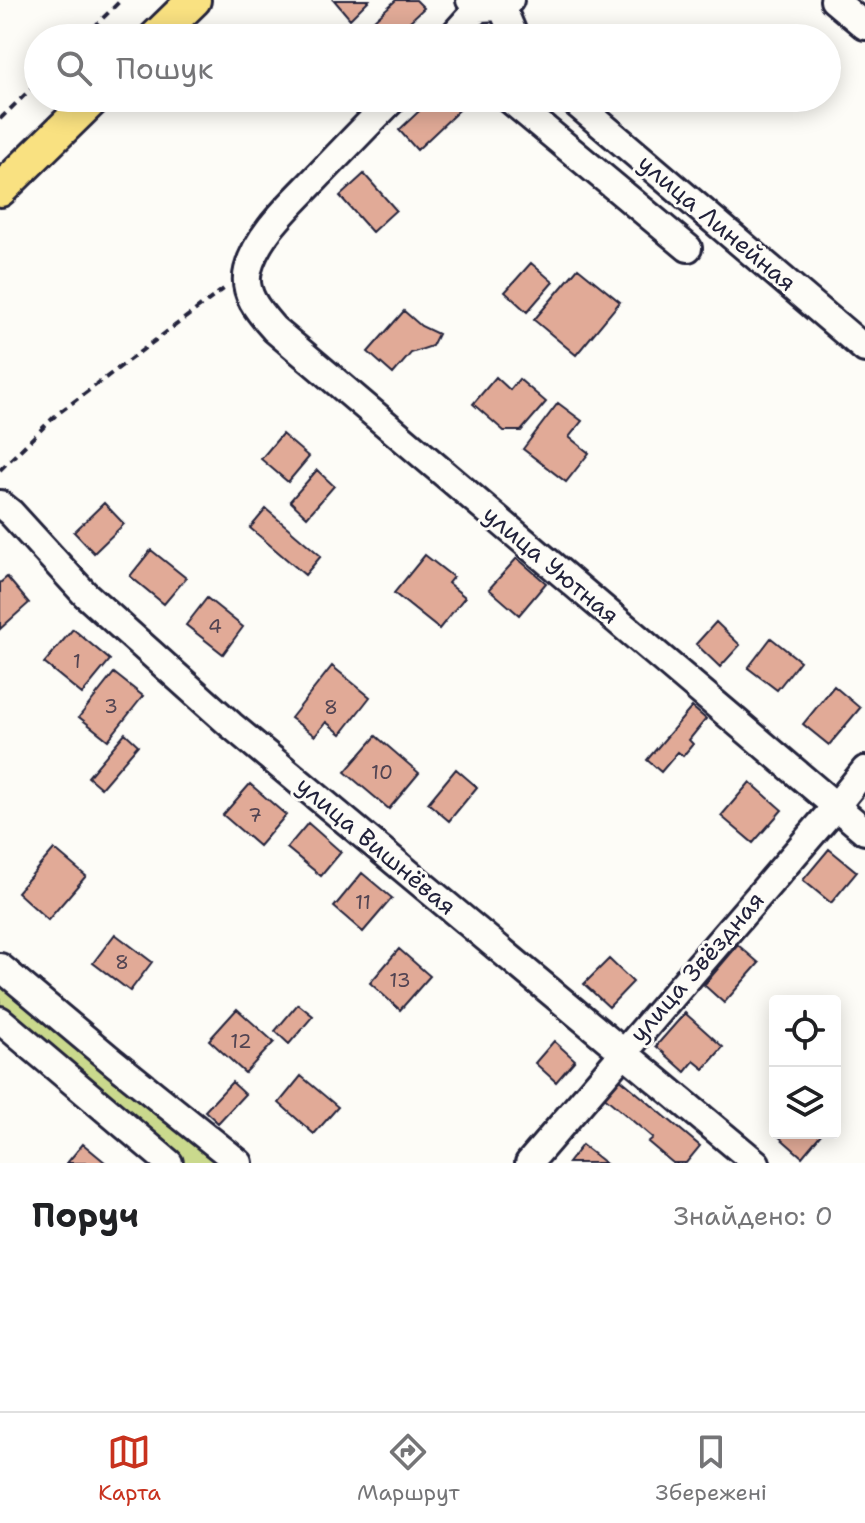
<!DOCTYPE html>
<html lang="uk">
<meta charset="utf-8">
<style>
:root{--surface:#fff;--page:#f6f6f6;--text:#202124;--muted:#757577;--line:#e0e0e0;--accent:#c8321e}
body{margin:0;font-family:"Shantell Sans",sans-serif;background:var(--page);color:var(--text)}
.controls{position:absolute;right:24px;bottom:24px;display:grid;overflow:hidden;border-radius:8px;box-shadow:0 4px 20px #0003}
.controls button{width:72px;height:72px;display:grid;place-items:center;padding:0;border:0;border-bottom:2px solid var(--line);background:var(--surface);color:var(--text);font:40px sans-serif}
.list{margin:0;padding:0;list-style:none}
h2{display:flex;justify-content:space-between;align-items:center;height:104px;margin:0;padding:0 32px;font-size:34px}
h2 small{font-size:26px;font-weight:400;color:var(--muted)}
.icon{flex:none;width:44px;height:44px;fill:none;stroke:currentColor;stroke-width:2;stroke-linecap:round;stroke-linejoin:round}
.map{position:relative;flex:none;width:865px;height:1163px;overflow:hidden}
.search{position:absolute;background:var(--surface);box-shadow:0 4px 20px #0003;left:24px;right:24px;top:24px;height:88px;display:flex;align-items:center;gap:20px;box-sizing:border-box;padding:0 28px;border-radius:44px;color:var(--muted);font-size:30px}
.sheet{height:248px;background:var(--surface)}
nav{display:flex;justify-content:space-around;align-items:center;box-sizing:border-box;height:112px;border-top:2px solid var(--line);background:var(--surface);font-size:22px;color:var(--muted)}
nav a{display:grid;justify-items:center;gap:4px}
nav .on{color:var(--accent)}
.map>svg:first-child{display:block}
.green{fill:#cad98d;stroke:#767e64;stroke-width:2}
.building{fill:#e1aa97;stroke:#22223b;stroke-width:2}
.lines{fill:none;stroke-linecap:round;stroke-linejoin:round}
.minor-casing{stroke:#22223b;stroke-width:32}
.major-casing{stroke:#22223b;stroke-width:38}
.path{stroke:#22223b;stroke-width:4;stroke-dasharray:8 6;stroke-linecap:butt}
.minor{stroke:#fdfcf7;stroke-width:26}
.major{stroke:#f9e181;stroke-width:32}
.labels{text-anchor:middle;stroke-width:6;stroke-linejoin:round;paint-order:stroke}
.number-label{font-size:20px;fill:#524452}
.street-label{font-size:24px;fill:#22223b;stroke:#fdfcf7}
</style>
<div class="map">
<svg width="865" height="1163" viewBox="0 0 865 1163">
<rect width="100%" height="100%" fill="#fdfcf7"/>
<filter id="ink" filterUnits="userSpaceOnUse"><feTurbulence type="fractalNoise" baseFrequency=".0125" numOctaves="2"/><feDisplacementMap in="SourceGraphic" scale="16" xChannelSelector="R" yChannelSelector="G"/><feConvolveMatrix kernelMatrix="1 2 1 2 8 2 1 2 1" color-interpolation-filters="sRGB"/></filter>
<g filter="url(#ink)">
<path class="green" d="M0,984L78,1049L219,1163H178L0,1015Z"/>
<path class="building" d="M334,0H369L350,19Z
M396,0H416L424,8L392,38H367L361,32Z
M433,98H472L417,150L399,130Z
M364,174L396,210L372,232L340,196Z
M531,263L553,282L527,312L505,292Z
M578,268L620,302L576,355L534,320Z
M404,311L421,326L438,334L432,346L411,353L393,374L368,352Z
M496,377L510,390L519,379L546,402L521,431H504L473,404Z
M558,403L582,421L569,437L589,453L566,482L523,449Z
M282,434L309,457L288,482L261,459Z
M317,470L334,486L307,517L290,501Z
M104,503L124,524L94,553L74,532Z
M266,509L321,556L305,575L250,528Z
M151,550L186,578L164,604L130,576Z
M425,555L453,577L448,583L465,597L439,629L394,593Z
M517,558L546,583L519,615L489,589Z
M7,577L29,603L0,629V583Z
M207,598L243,627L223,654L186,625Z
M716,622L740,645L720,667L696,644Z
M73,629L110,660L82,694L44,663Z
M771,638L800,661L777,690L748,668Z
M332,666L370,697L341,734L326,722L315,736L291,718Z
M114,673L143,696L108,740L79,717Z
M834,686L860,708L829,745L803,724Z
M692,707L706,719L689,740L693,744L683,756L678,752L661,772L647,760Z
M125,733L138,745L101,788L88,777Z
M376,736L419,773L389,809L345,772Z
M456,769L477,787L449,821L428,803Z
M750,782L782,810L753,843L721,816Z
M250,784L286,815L259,846L223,815Z
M308,823L341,852L321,876L287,848Z
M54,849L86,876L48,920L17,892Z
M829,849L857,872L831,903L803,880Z
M362,873L392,898L363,932L334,907Z
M115,934L152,962L130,991L93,963Z
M738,945L759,963L724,1003L704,985Z
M399,949L430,976L400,1010L370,983Z
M609,959L633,982L609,1007L584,984Z
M298,1004L313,1016L289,1044L275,1031Z
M237,1009L274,1042L245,1073L209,1040Z
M685,1013L723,1047L704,1069L694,1061L685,1072L656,1046Z
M554,1041L575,1060L556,1082L535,1063Z
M301,1076L338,1107L314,1134L279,1103Z
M618,1077L700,1146L686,1163H673L648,1142L653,1138L602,1095Z
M232,1082L245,1094L218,1123L205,1111Z
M779,1133H822L802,1157L777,1135Z
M83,1144L106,1163H67Z
M582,1145L605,1163H568Z"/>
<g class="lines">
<defs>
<path id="minor" d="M470,0L478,8L502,7L510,0
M834,0L865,26
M502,7L515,38
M451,38L478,8
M394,98C369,123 345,148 321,173C296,200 257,233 248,270C242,294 260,313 274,329L865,831
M508,98L688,248
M570,98L865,349
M0,504L11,513L85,594L231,725L756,1163
M0,967L111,1060L239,1163
M0,1020L169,1163
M529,1163L836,806L865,770"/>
<path id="major" d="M155,38L194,0
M0,190L94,98"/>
</defs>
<use href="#minor" class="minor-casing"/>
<use href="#major" class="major-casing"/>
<path class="path" d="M83,38L121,0
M0,119L38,82
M0,470L56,415L225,288"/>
<use href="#minor" class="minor"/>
<use href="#major" class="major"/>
</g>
</g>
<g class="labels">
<g class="number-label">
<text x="215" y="633">4</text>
<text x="77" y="668">1</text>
<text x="111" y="713">3</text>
<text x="331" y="714">8</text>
<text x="382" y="779">10</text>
<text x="255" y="822">7</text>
<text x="363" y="909">11</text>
<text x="122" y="969">8</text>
<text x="400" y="987">13</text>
<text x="241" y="1048">12</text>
</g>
<g class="street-label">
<text transform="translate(717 223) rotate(40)" y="8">улица Линейная</text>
<text transform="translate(551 565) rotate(40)" y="8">улица Уютная</text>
<text transform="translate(376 846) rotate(40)" y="8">улица Вишнёвая</text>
<text transform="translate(697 967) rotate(-49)" y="8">улица Звёздная</text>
</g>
</g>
</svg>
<div class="controls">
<button><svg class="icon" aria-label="locate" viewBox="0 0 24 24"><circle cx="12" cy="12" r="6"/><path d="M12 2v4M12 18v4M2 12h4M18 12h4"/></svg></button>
<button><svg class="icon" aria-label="layers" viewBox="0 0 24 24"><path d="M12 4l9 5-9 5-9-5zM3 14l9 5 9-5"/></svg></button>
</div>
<div class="search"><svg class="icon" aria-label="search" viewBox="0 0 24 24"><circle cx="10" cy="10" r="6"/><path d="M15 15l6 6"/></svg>Пошук</div>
</div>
<section class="sheet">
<h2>Поруч<small>Знайдено: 0</small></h2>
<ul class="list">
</ul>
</section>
<nav>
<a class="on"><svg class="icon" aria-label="map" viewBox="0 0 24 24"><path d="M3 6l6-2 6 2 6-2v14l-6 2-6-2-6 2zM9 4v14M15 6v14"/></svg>Карта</a>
<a><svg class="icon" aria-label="directions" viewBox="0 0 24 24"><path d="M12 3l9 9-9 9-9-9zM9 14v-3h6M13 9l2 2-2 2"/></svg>Маршрут</a>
<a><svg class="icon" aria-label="saved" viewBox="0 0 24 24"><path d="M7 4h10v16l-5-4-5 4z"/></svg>Збережені</a>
</nav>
